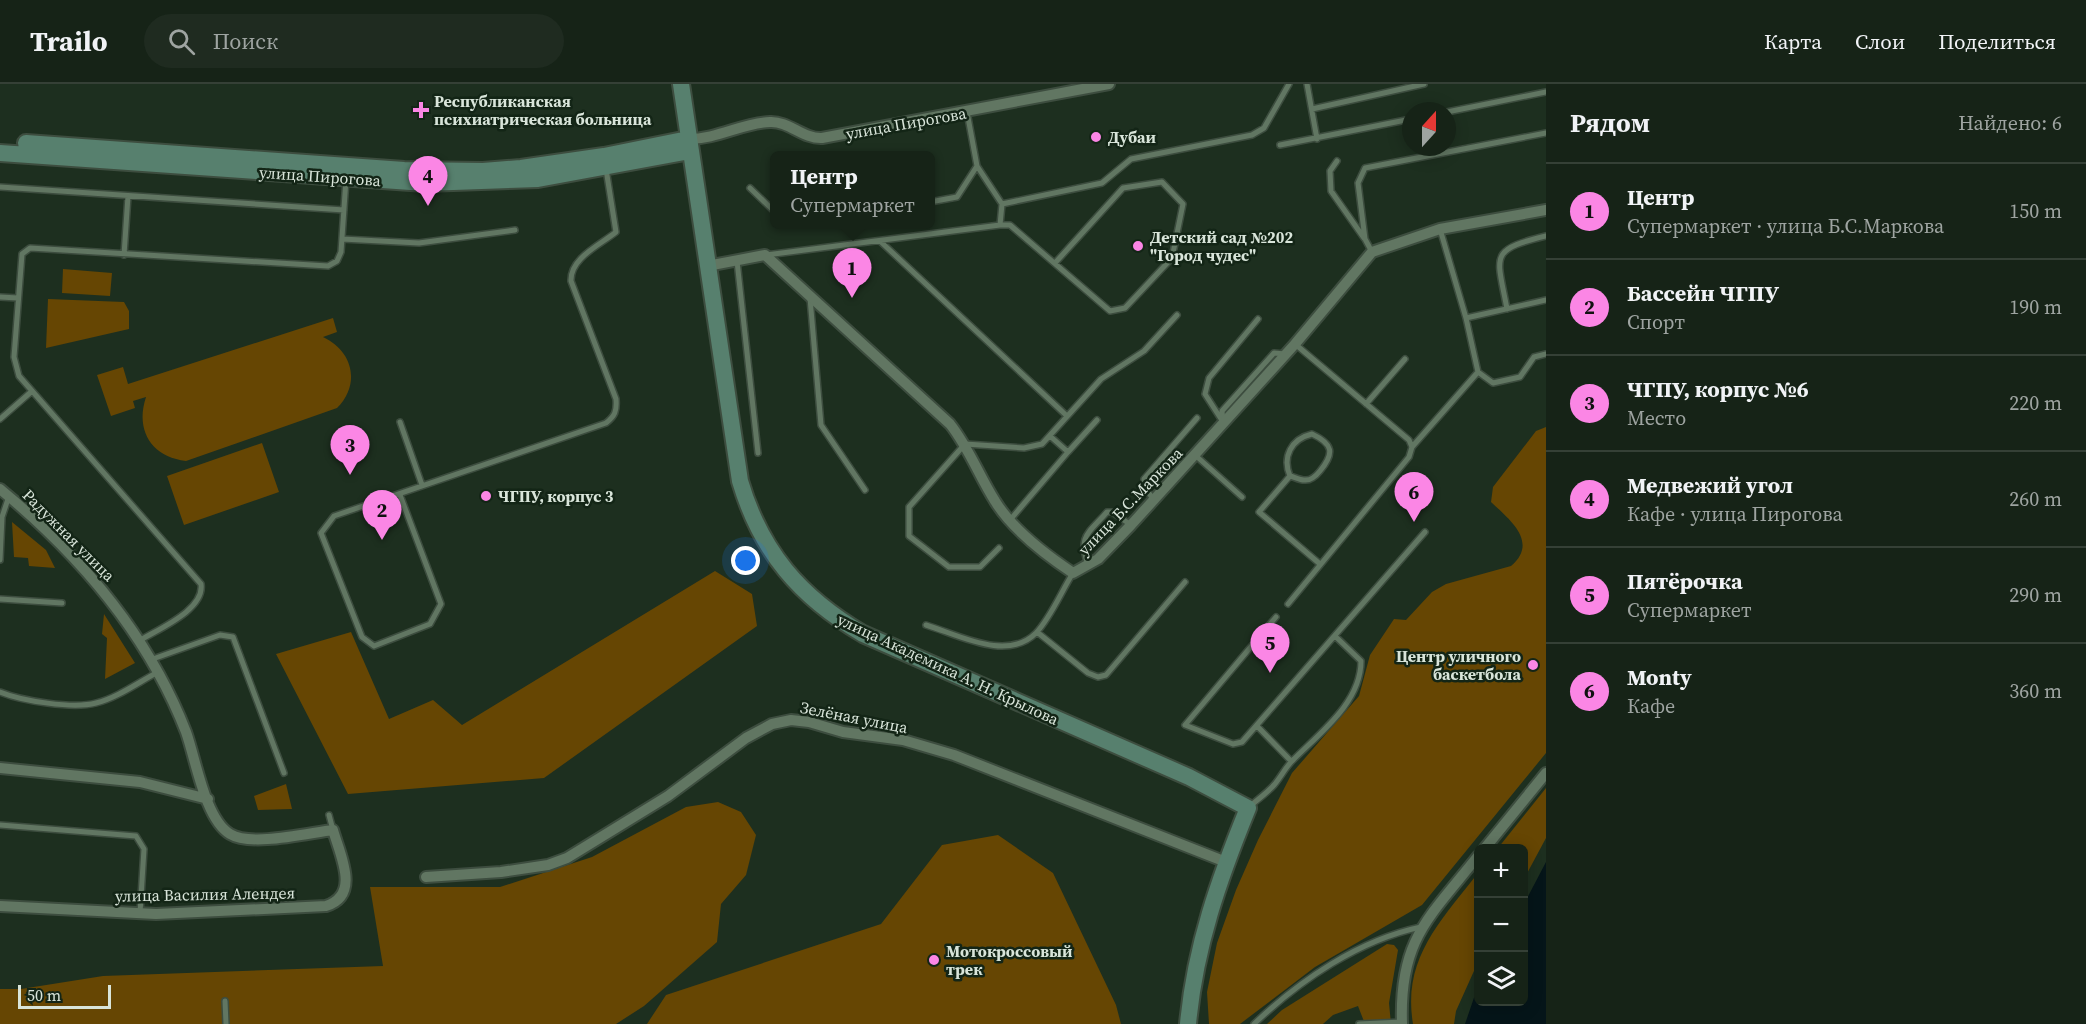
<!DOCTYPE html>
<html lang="ru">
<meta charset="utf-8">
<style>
:root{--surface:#162317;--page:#1f2b20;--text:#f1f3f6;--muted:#9ea4a1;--line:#354036;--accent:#fb86e5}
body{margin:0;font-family:"Source Serif 4",serif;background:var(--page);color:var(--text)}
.controls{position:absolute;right:18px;bottom:18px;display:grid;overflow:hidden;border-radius:9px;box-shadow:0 3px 15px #0003}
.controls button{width:54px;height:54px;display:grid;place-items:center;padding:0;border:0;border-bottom:2px solid var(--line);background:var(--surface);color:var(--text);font:30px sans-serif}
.compass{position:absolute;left:1402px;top:18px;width:54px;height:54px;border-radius:50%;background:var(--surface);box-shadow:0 3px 15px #0003;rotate:21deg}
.scale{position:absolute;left:18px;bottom:15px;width:93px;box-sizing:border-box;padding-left:6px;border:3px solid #d9e5da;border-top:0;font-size:16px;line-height:21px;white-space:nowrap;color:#d9e5da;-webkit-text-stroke:4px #132516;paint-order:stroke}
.you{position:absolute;left:746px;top:477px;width:21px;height:21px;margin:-15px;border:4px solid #fff;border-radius:50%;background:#1a73e8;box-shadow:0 0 0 9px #1a73e833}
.badge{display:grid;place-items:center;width:39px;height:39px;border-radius:50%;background:var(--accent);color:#111;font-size:20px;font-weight:700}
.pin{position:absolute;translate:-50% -50px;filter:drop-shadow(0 2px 3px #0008)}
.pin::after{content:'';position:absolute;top:32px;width:21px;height:18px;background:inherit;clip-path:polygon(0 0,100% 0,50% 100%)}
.popup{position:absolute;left:770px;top:67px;width:165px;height:78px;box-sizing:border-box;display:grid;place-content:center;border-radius:9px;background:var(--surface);filter:drop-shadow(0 2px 4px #0005);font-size:20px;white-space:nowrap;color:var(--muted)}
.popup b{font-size:22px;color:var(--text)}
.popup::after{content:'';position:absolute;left:50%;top:100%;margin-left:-12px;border:12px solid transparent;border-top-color:var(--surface)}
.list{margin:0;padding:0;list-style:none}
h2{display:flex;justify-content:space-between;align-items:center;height:78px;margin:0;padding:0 24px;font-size:26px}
h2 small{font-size:20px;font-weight:400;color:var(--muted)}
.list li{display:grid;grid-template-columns:39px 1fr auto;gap:18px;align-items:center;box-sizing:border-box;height:96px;padding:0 24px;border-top:2px solid var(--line)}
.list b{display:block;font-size:22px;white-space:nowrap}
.list p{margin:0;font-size:20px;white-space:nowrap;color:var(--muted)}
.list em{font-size:20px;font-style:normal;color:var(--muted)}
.icon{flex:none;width:33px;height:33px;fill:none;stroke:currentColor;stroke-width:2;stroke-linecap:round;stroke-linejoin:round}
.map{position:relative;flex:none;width:1546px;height:940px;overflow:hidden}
header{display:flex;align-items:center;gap:36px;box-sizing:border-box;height:84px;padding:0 30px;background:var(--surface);border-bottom:2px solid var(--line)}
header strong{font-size:28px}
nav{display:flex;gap:33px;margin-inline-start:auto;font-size:21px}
.search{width:420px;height:54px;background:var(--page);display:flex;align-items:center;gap:15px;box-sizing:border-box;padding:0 21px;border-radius:33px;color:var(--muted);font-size:22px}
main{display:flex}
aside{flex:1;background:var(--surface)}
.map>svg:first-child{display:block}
.green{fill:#664603}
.water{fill:#051519}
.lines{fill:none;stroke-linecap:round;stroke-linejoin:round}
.lane-casing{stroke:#3d4d3f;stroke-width:8}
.street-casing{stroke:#3d4d3f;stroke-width:14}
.secondary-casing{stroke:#3d4d3f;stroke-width:20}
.lane{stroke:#617662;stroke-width:5}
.street{stroke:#617662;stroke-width:10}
.secondary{stroke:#57806e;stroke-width:16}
.poi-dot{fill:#fb86e5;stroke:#132516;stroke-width:2}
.labels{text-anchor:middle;stroke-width:5;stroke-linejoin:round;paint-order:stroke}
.poi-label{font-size:16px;font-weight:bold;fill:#d9e5da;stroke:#132516;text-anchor:start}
.street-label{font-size:16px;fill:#d9e5da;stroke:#132516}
</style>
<header>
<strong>Trailo</strong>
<div class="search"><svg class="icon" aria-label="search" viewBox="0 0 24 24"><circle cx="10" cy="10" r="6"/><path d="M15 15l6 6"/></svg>Поиск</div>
<nav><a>Карта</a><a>Слои</a><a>Поделиться</a></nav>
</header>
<main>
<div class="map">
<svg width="1546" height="940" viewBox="0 0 1546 940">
<rect width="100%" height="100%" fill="#1d2f1f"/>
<path class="green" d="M63,185L112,189L110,212L62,209Z
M48,215L124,218L129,227V245L46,264Z
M333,234L337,248L323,253C353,267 361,300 337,324L186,377C151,373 135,346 146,313L133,317L135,324L111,332L97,291L123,283L128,300Z
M1546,343V669L1422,821L1315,883L1240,940H1209L1207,908L1217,859L1236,806L1258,756L1292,689L1359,612L1370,571L1394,535L1406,536L1432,508L1446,500L1511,482C1539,458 1510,436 1491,418L1493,403L1536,347Z
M262,359L279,408L184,441L167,392Z
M12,438L46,466L55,484L29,482L28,474L14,473Z
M715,487L752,510L757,542L544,694L348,710L276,570L351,548L389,635L433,616L462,641Z
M104,530L135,579L105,595L107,554L102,550Z
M286,700L292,725L258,726L254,712Z
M1546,704V754L1524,795V764H1498Z
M718,718L741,728L756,751L746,791L721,820L717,858L644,922L616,940H0V905H21L103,892L383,882L370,803H500L592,773L686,723Z
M998,751L1053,789L1116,921L1121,940H647L666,911L881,840L942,761Z
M1478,789V878L1456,927L1454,940H1413C1402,874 1441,837 1478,789Z
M1387,860L1394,861L1398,866L1389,919L1391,940H1365L1358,922L1333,931L1323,940H1267L1282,926Z"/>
<path class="water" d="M1546,778V940H1465L1478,902V918H1524V820Z"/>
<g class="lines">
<defs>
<path id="lane" d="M1307,0L1317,55
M1312,25L1424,0
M967,28L977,82L1002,120
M1447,28L1546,8
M1280,61L1411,35
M1337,77L1330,87L1331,107L1364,154
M0,103L344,126
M750,104L774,127
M930,118L957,113L977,82
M809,140H813
M1000,141H1010L1110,227L1125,224L1172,174L1183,120L1162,98L1123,104L1055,179
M1440,145L1466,234L1478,288L1493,299L1520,293L1534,273L1546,270
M342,155L419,159L515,146
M880,157L1067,332
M1372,168L1365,155L1358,99L1365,84L1546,49
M124,171L128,112
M766,171L1000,141L1002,120L1102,99L1131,75L1252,51L1264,44L1289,0
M737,177L758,369
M0,213L18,214
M810,214L821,341L865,406
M1507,225C1497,171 1488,166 1546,152
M1466,234L1546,216
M1366,320L1405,275
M0,335L31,308
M1223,337L1222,327L1274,269L1285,270
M400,338L422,401
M1223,338L1205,310L1209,294L1258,235
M1312,350C1333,360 1335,369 1320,387C1316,392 1311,397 1304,396C1300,396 1294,393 1290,392C1282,373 1291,355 1312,350Z
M1412,363L1478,288
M1068,368L1097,336
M1195,371L1242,413
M1290,392L1259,428L1320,480
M400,411L441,520L430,540L374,562L362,553L321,449L334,432L606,339C615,332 617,327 616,315L571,197C570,174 600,161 616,148L606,85
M1154,416L1145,404L1144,395L1197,334
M1010,436L1068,368L1050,352
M999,464L980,483H949L909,452V423L965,360L1024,364L1042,360L1101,295L1144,267L1177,231
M0,476L2,433L9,412
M1088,481C1078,451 1088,450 1107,428H1112L1131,441
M0,515L62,519
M1288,520L1409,373L1412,363L1409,356L1295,260
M1276,533L1185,641L1233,660L1242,658L1425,448
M926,541C959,551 1007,578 1036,549C1051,533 1061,508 1073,489
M1037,548L1088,589L1098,593L1106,591L1185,498
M139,557C158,545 205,526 201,500L19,292L14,273L22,170L30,164L328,182L337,177L341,168L346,95
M150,576L220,551L233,553L284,689
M0,608C22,617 73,625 96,619C117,614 139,598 158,588
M1257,642L1291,677
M1249,723C1257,716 1267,709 1274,701C1281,693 1286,682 1294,675C1321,648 1361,618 1361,577L1335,552
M329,731L333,746
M0,741L136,752L144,765L140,829
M225,917L226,940
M1254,940C1300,896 1359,856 1421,843
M1359,940L1402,938"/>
<path id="street" d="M688,55C718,55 742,39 770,38C789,37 803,55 822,54L1109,0
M707,182L765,171L950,340C969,364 979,392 995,417C1012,445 1046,471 1073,489L1098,475L1131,441L1295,260L1372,168L1440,145L1546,126
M0,405C80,471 148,550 186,648C196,676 205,735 230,750C251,763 308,749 333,746C340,771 361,811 326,822L156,830L0,822
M0,684L140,698L208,715
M1485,764L1546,689
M426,793L501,788L548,781L567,774L668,712L746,654L772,640L791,636L809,638L843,648L903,656L954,671L1226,778
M1402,940C1399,855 1429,834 1478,772"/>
<path id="secondary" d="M681,0L740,397C761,468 800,513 863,550L1189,693L1248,724C1219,795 1195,863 1188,940
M26,59L404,86L483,87L521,84L604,72L688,55
M0,69L425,99L538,95L690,67"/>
</defs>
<use href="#lane" class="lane-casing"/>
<use href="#street" class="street-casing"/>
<use href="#secondary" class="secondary-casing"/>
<use href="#lane" class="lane"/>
<use href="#street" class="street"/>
<use href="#secondary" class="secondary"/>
</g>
<g class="poi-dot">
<path d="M418 17h6v6h6v6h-6v6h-6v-6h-6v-6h6z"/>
<circle cx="1096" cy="53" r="6"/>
<circle cx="1138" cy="162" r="6"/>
<circle cx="486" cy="412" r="6"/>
<circle cx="1533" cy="581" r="6"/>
<circle cx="934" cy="876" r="6"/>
</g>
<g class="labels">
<g class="poi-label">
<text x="434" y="23">Республиканская<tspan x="434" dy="18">психиатрическая больница</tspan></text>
<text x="1108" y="59">Дубаи</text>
<text x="1150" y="159">Детский сад №202<tspan x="1150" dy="18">"Город чудес"</tspan></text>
<text x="498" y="418">ЧГПУ, корпус 3</text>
<text x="1521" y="578" text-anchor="end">Центр уличного<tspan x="1521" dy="18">баскетбола</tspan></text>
<text x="946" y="873">Мотокроссовый<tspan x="946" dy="18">трек</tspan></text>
</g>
<g class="street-label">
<text transform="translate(906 39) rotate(-10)" y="6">улица Пирогова</text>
<text transform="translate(320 92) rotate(4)" y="6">улица Пирогова</text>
<text transform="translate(1130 417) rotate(-46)" y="6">улица Б.С.Маркова</text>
<text transform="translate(69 451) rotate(45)" y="6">Радужная улица</text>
<text transform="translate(948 585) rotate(25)" y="6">улица Академика А. Н. Крылова</text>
<text transform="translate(854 633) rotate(11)" y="6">Зелёная улица</text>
<text transform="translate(205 810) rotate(-1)" y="6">улица Василия Алендея</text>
</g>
</g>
</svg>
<div class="controls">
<button>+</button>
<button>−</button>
<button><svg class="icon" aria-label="layers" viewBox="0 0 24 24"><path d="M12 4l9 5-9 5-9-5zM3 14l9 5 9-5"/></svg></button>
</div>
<svg class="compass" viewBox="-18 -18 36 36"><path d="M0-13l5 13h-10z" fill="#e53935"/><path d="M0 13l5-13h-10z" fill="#9ea4a1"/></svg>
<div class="scale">50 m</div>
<div class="you"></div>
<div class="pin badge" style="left:852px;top:214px">1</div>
<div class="popup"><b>Центр</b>Супермаркет</div>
<div class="pin badge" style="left:382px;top:456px">2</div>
<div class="pin badge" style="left:350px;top:391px">3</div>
<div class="pin badge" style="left:428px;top:122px">4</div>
<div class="pin badge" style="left:1270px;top:589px">5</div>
<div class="pin badge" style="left:1414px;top:438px">6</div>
</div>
<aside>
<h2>Рядом<small>Найдено: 6</small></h2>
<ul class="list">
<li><span class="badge">1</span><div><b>Центр</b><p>Супермаркет · улица Б.С.Маркова</p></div><em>150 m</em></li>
<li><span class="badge">2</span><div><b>Бассейн ЧГПУ</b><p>Спорт</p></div><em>190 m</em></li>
<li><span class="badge">3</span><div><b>ЧГПУ, корпус №6</b><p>Место</p></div><em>220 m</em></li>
<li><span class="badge">4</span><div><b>Медвежий угол</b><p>Кафе · улица Пирогова</p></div><em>260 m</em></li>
<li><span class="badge">5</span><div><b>Пятёрочка</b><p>Супермаркет</p></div><em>290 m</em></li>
<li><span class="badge">6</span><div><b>Monty</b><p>Кафе</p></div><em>360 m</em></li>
</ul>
</aside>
</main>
